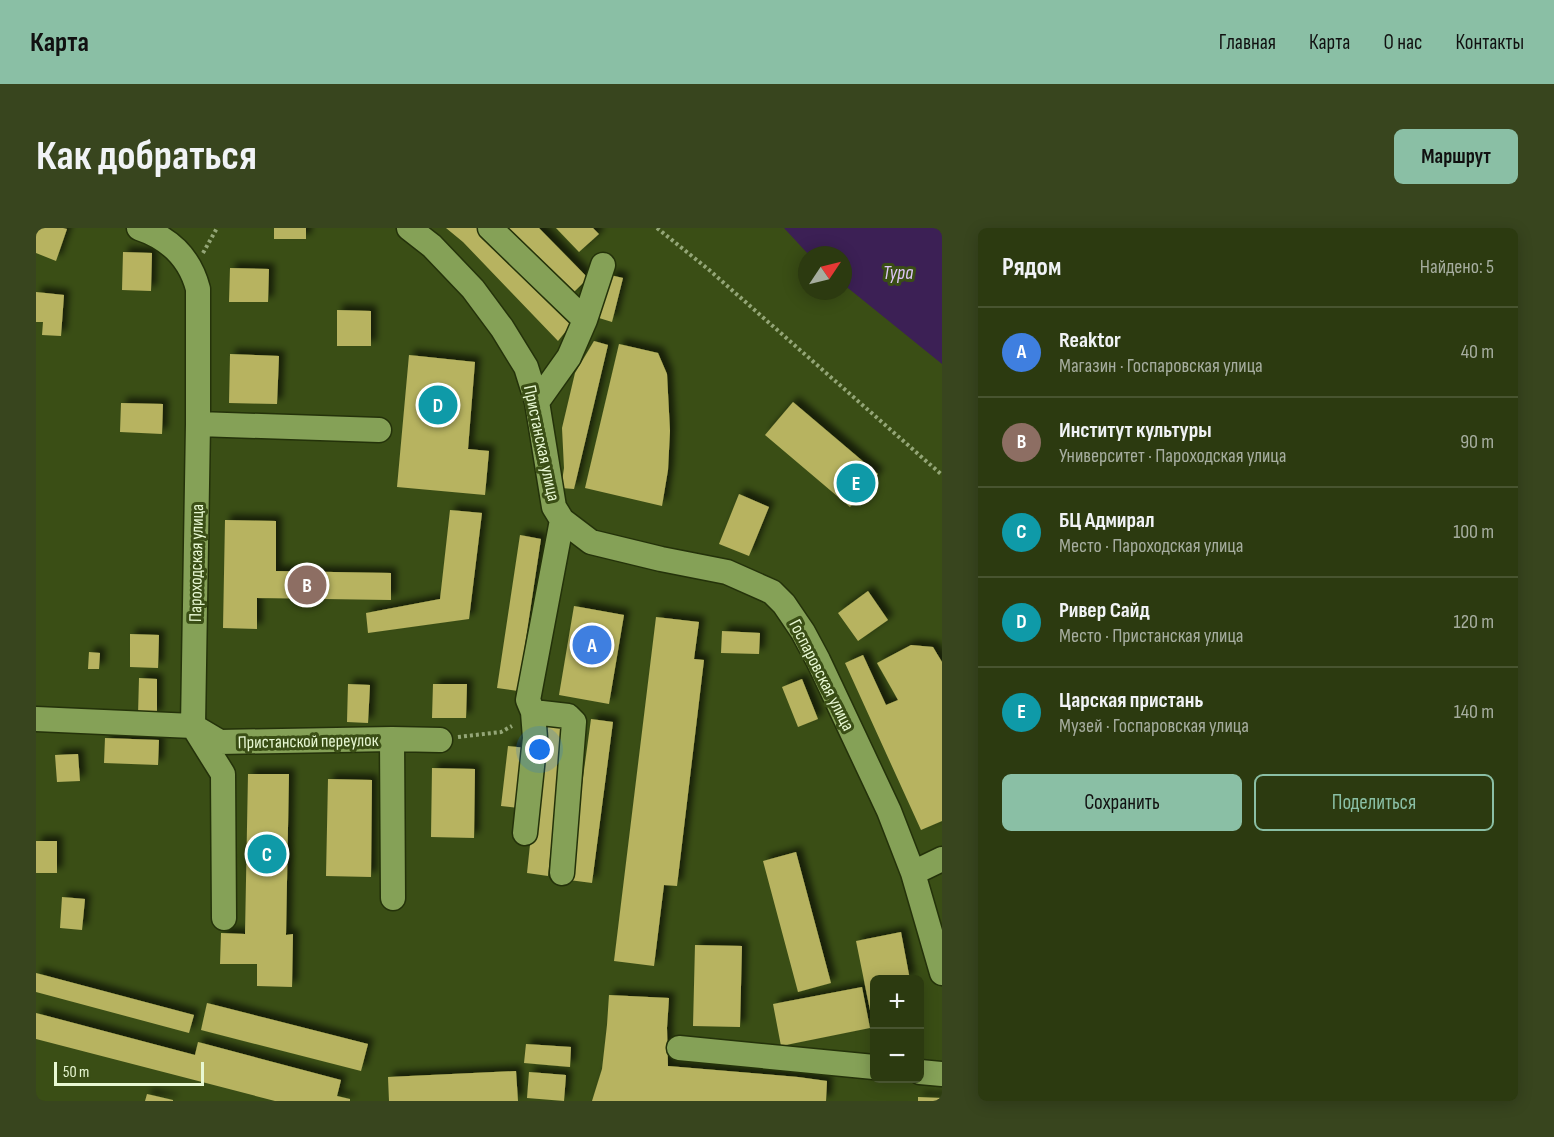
<!DOCTYPE html>
<html lang="ru">
<meta charset="utf-8">
<style>
:root{--surface:#2c3a10;--page:#38451e;--text:#f1f3f6;--muted:#a6ad9f;--line:#485430;--accent:#8abfa5}
body{margin:0;font-family:"Sofia Sans Condensed",sans-serif;background:var(--page);color:var(--text)}
.controls{position:absolute;right:18px;bottom:18px;display:grid;overflow:hidden;border-radius:9px;box-shadow:0 3px 15px #0003}
.controls button{width:54px;height:54px;display:grid;place-items:center;padding:0;border:0;border-bottom:2px solid var(--line);background:var(--surface);color:var(--text);font:30px sans-serif}
.compass{position:absolute;left:762px;top:18px;width:54px;height:54px;border-radius:50%;background:var(--surface);box-shadow:0 3px 15px #0003;rotate:55deg}
.scale{position:absolute;left:18px;bottom:15px;width:150px;box-sizing:border-box;padding-left:6px;border:3px solid #e8f8d3;border-top:0;font-size:16px;line-height:21px;white-space:nowrap;color:#e8f8d3;-webkit-text-stroke:4px #3a4e15;paint-order:stroke}
.you{position:absolute;left:504px;top:522px;width:21px;height:21px;margin:-15px;border:4px solid #fff;border-radius:50%;background:#1a73e8;box-shadow:0 0 0 9px #1a73e833}
.badge{display:grid;place-items:center;width:39px;height:39px;border-radius:50%;background:var(--accent);color:#fff;font-size:20px;font-weight:700}
.pin{position:absolute;translate:-50% -50%;border:3px solid #fff;box-shadow:0 2px 6px #0006}
.list{margin:0;padding:0;list-style:none}
h2{display:flex;justify-content:space-between;align-items:center;height:78px;margin:0;padding:0 24px;font-size:26px}
h2 small{font-size:20px;font-weight:400;color:var(--muted)}
.list li{display:grid;grid-template-columns:39px 1fr auto;gap:18px;align-items:center;box-sizing:border-box;height:90px;padding:0 24px;border-top:2px solid var(--line)}
.list b{display:block;font-size:22px;white-space:nowrap}
.list p{margin:0;font-size:20px;white-space:nowrap;color:var(--muted)}
.list em{font-size:20px;font-style:normal;color:var(--muted)}
.actions{display:flex;gap:12px;padding:18px 24px}
.actions a{flex:1;padding:14px 0;border:2px solid var(--accent);border-radius:9px;text-align:center;font-size:21px;color:var(--accent)}
.actions .main{background:var(--accent);color:#111}
.map{position:relative;flex:none;width:906px;height:873px;overflow:hidden;border-radius:9px}
header{display:flex;align-items:center;gap:36px;box-sizing:border-box;height:84px;padding:0 30px;background:var(--accent);color:#111}
header strong{font-size:28px}
nav{display:flex;gap:33px;margin-inline-start:auto;font-size:21px}
.intro{display:flex;align-items:center;justify-content:space-between;box-sizing:border-box;height:144px;padding:0 36px}
h1{margin:0;font-size:42px}
.button{padding:15px 27px;border-radius:9px;background:var(--accent);color:#111;font-size:21px;font-weight:700}
main{display:flex;gap:36px;padding:0 36px}
aside{flex:1;background:var(--surface);border-radius:9px;box-shadow:0 3px 15px #0003}
.map>svg:first-child{display:block}
.water{fill:#3c2055}
.building{fill:#b7b361;filter:url(#shadow)}
.lines{fill:none;stroke-linecap:round;stroke-linejoin:round}
.minor-casing{stroke:#24320a;stroke-width:27}
.path{stroke:#94a677;stroke-width:4;stroke-dasharray:3 3;stroke-linecap:butt}
.minor{stroke:#85a157;stroke-width:24}
.labels{text-anchor:middle;stroke-width:6;stroke-linejoin:round;paint-order:stroke}
.street-label{font-size:18px;fill:#e8f8d3;stroke:#3a4e15}
.water-label{font-size:20px;font-style:italic;fill:#dec5f9;stroke:#3a4e15}
</style>
<header>
<strong>Карта</strong>
<nav><a>Главная</a><a>Карта</a><a>О нас</a><a>Контакты</a></nav>
</header>
<div class="intro"><h1>Как добраться</h1><a class="button">Маршрут</a></div>
<main>
<div class="map">
<svg width="906" height="873" viewBox="0 0 906 873">
<defs>
<filter id="shadow"><feDropShadow dx="5.5" dy="-5.5" stdDeviation="3" flood-color="#0009"/></filter>
</defs>
<rect width="100%" height="100%" fill="#3a4e15"/>
<path class="water" d="M748,0H906V136L807,56V27H773Z"/>
<path class="building" d="M0,0H27L31,1L20,33L0,25Z
M238,0H270V11H238Z
M410,0H448L538,93L522,113L427,14Z
M470,0H503L552,50L536,66Z
M520,0H557L563,6L543,24Z
M87,24L116,25L115,63L86,62Z
M194,40L233,41L232,74H193Z
M574,47L587,50L576,94L563,90Z
M0,64L28,67L25,108L6,107L7,94H0Z
M301,82L335,83V118H301Z
M558,113L572,117L538,261L525,260L528,240L526,200L539,145Z
M583,116L622,125L631,146L634,203L632,242L626,278L549,260Z
M194,126L243,128L241,176L193,175Z
M373,127L439,134L432,221L453,223L449,267L361,259Z
M757,174L842,246L814,279L729,207Z
M85,175L127,176L126,206L84,204Z
M703,266L733,279L713,328L683,316Z
M414,282L446,285L433,391L332,405L330,385L404,371Z
M189,292L240,293V343L355,345V372L221,370V401L187,400Z
M484,307L505,311L482,463L461,460Z
M832,363L852,392L822,413L802,385Z
M538,378L588,387L573,476L523,467Z
M620,389L663,394L658,431L668,432L641,658L628,657L618,738L578,733Z
M686,403L724,405L723,426L685,425Z
M94,406L123,407L122,440L94,439Z
M875,417L897,419L906,434V593L885,602L809,435L827,427L850,477L862,472L841,435Z
M53,424L64,425L63,441H52Z
M103,450L121,451V488L102,487Z
M766,451L782,491L762,499L746,459Z
M312,456L334,457L332,495L311,494Z
M397,456H431L430,490H396Z
M555,491L577,494L556,655L533,652Z
M507,494L528,496L512,648L491,645Z
M69,510L123,512L122,537L68,535Z
M472,518L490,520L483,580L465,578Z
M42,526L44,553L21,554L19,527Z
M396,540L439,541L438,610L395,609Z
M212,546H253L250,707L257,706L256,759L221,758V736H184L185,705L209,706Z
M292,551L336,552L335,649L290,648Z
M0,613H21V645H0Z
M760,624L795,755L762,764L727,633Z
M26,669L49,671L46,702L24,700Z
M865,704L874,752H838L837,797L820,713Z
M659,717L706,718L704,799L657,798Z
M0,745L158,787L153,805L0,764Z
M826,759L834,800L745,818L737,776Z
M573,767L633,770L631,800L632,838L762,849L791,853L790,873H556L566,841L571,797Z
M171,775L332,816L325,843L165,802Z
M0,785L159,827L162,814L305,852L301,868L314,871V873H239L0,811Z
M490,816L535,819L534,839L488,835Z
M480,843L482,873H353L352,849Z
M493,844L530,847L528,873L491,870Z
M111,866L137,872V873H109Z
M882,869L906,870V873H882Z"/>
<g class="lines">
<defs>
<path id="minor" d="M103,0C133,10 154,30 162,61V196L157,498L187,546L188,690
M373,0L396,18L437,61L466,100L490,139L501,174L518,279L526,292L555,314L625,331L691,344L736,364L748,376L767,404L782,432L853,583L877,645L906,745
M454,0L549,92L533,129L501,174
M549,92L567,37
M162,196L343,202
M497,484L532,488L538,494L526,645
M0,491L157,498L184,514L356,511L404,512
M356,511L357,670
M489,605L499,510L497,484L492,472L526,292
M877,645L906,631
M643,820L838,839
M884,844L906,846"/>
</defs>
<use href="#minor" class="minor-casing"/>
<path class="path" d="M621,0L672,41L906,247
M167,25L181,0
M422,509L465,504L476,498"/>
<use href="#minor" class="minor"/>
</g>
<g class="labels">
<g class="street-label">
<text transform="translate(506 215) rotate(78)" y="6">Пристанская улица</text>
<text transform="translate(160 335) rotate(-89)" y="6">Пароходская улица</text>
<text transform="translate(786 447) rotate(63)" y="6">Госпаровская улица</text>
<text transform="translate(272 513) rotate(-1)" y="6">Пристанской переулок</text>
</g>
<g class="water-label">
<text x="862" y="51">Тура</text>
</g>
</g>
</svg>
<div class="controls">
<button>+</button>
<button>−</button>
</div>
<svg class="compass" viewBox="-18 -18 36 36"><path d="M0-13l5 13h-10z" fill="#e53935"/><path d="M0 13l5-13h-10z" fill="#a6ad9f"/></svg>
<div class="scale">50 m</div>
<div class="you"></div>
<div class="pin badge" style="left:556px;top:417px;background:#3f7fe0">A</div>
<div class="pin badge" style="left:271px;top:357px;background:#8d6e63">B</div>
<div class="pin badge" style="left:231px;top:626px;background:#0f9aa8">C</div>
<div class="pin badge" style="left:402px;top:177px;background:#0f9aa8">D</div>
<div class="pin badge" style="left:820px;top:255px;background:#0f9aa8">E</div>
</div>
<aside>
<h2>Рядом<small>Найдено: 5</small></h2>
<ul class="list">
<li><span class="badge" style="background:#3f7fe0">A</span><div><b>Reaktor</b><p>Магазин · Госпаровская улица</p></div><em>40 m</em></li>
<li><span class="badge" style="background:#8d6e63">B</span><div><b>Институт культуры</b><p>Университет · Пароходская улица</p></div><em>90 m</em></li>
<li><span class="badge" style="background:#0f9aa8">C</span><div><b>БЦ Адмирал</b><p>Место · Пароходская улица</p></div><em>100 m</em></li>
<li><span class="badge" style="background:#0f9aa8">D</span><div><b>Ривер Сайд</b><p>Место · Пристанская улица</p></div><em>120 m</em></li>
<li><span class="badge" style="background:#0f9aa8">E</span><div><b>Царская пристань</b><p>Музей · Госпаровская улица</p></div><em>140 m</em></li>
</ul>
<div class="actions"><a class="main">Сохранить</a><a>Поделиться</a></div>
</aside>
</main>
